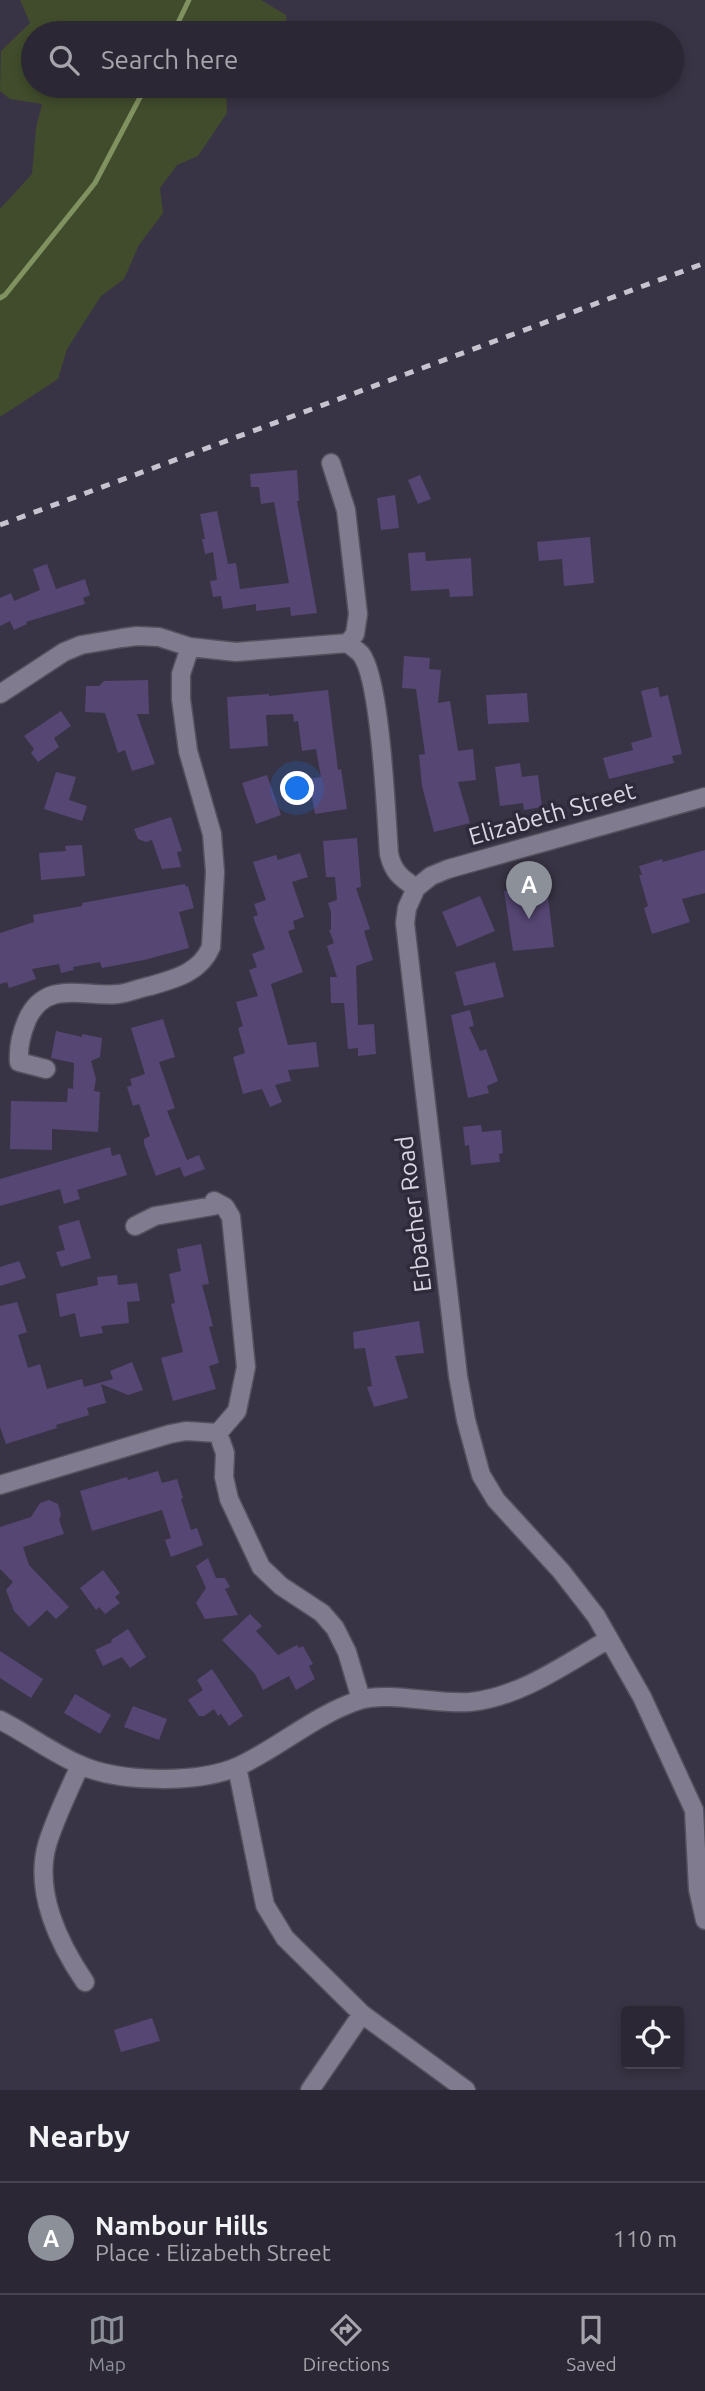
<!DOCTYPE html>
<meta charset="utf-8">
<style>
:root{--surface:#2b2734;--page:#332f3c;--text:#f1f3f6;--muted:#a6a5ac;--line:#47444f;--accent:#8c9099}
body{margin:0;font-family:Ubuntu,sans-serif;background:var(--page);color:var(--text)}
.controls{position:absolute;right:21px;bottom:21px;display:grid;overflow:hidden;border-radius:7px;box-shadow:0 4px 10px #0003}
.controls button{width:63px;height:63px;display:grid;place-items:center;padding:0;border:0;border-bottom:2px solid var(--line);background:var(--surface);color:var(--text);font:35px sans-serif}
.you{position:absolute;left:298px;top:789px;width:24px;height:24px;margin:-18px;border:5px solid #fff;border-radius:50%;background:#1a73e8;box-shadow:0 0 0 10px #1a73e833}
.badge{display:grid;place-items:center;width:46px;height:46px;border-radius:50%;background:var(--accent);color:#fff;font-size:23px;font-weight:700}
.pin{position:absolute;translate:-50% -58px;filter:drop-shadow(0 2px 4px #0008)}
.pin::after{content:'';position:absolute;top:37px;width:24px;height:21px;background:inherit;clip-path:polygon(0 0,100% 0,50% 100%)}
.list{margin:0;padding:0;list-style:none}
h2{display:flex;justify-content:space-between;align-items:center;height:91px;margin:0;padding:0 28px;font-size:30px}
h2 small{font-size:23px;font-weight:400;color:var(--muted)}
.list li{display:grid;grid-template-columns:46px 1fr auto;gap:21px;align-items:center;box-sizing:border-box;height:112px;padding:0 28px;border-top:2px solid var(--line)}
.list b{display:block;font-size:26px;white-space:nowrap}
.list p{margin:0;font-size:23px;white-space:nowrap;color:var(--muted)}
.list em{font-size:23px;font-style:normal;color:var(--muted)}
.icon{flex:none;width:38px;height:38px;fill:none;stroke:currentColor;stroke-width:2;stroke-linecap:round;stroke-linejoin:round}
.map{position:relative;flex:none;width:705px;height:2090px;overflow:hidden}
.search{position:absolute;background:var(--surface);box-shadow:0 4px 10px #0003;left:21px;right:21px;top:21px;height:77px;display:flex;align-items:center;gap:18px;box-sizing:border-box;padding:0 24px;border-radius:38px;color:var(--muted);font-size:26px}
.sheet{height:203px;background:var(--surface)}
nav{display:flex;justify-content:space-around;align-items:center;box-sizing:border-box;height:98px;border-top:2px solid var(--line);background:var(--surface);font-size:19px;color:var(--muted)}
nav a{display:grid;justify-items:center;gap:4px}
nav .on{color:var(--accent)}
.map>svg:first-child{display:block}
.green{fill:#414c2c}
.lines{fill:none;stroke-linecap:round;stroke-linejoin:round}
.stream{stroke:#809260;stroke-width:5}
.building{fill:#554673}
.street-casing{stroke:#54505e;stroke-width:21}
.street{stroke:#807b8e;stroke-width:18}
.rail{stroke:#c7c4cf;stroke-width:5;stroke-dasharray:9 9;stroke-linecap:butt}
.labels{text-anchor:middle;stroke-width:7;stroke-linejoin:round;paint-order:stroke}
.street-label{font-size:24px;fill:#d9d6e1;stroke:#2f2a3b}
</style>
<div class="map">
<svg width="705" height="2090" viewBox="0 0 705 2090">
<rect width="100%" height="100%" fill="#393445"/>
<path class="green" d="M20,0H261L286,15L287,33H33V86H226L227,113L198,156L177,165L160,188L163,213L139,245L124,279L101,296L67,349L58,379L0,417V209L32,174L36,128L42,104L10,99L0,91L1,51L30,23Z"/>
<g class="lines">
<path class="stream" d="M173,33L189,0
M0,298L5,295L95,183L146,86"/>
</g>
<path class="building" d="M297,470L299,501H297L317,613L291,616L290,607L256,611V604L223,609L221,596L213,597L210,581L217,580L213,552L205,554L202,539H205L200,514L217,511L228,564L236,563L240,589L289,583L274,502L261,504L259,487H251L250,474Z
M420,475L431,499L418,504L408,480Z
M395,495L399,528L381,530L377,498Z
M590,537L594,583L564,586L562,559L539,561L537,542Z
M425,552L426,561L471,558L473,596L450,597L449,589L411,591L408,553Z
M47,564L56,589L85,579L90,595L83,598L85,604L26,622L27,624L14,630L10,621L0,626V598L11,593L14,601L40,590L33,569Z
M404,656L430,658L429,669L441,670L438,703L450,701L458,751L473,749L476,780L458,782L470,823L434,832L422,786L419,755L425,754L416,689L402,688Z
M148,680L149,714H137L155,764L132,771L125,750L118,753L105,713L85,712L86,686H99L104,681Z
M658,687L660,697L668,695L682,754L672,756L674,763L609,779L603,758L633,750L631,743L652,737L641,691Z
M328,690L338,770L341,769L347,809L315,814L309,779L321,777L316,749L302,751L298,721L294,722L293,714L266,715L268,746L230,749L227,697L269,694V696Z
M527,693L529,722L488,724L486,695Z
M61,711L71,726L54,738L59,747L38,762L31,753L34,749L24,736Z
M520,763L522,777L538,775L542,807L524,810L523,803L500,806L495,767Z
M56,772L76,777L69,800L87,806L82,821L44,809Z
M267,775L281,815L256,824L242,783Z
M171,817L182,851L177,852L181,867L162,869L152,840L146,842L138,839L134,829Z
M357,838L361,887L356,888L370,929L364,931L373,960L356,966L358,1025L374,1024L376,1054L358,1056V1048L348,1049L344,1003H331L330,977H337L327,946L334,943L329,930H331V912L328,903L337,900L335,877H326L323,841Z
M82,845L85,876L41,880L39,853L66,851L65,846Z
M705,850V893L682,899L690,922L652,934L644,908L648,906L639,875H642L639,866L662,859L663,862Z
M300,853L308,877L292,882L304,917L293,921L295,929L288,931L303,972L271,984L288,1045L316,1042L319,1067L288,1070L291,1081L275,1085L282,1102L270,1107L262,1089L243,1094L233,1057L245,1053L238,1028L243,1026L236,1002L258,996L249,970L257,967L252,954L265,949L253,917L258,915L254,904L266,900L253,862L276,855L278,860Z
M185,884L186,887L188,886L194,908L179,912L189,948L144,960L102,968L100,962L73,967L74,970L61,973L59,964L32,969L36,979L9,988L7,982L0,984V933L34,922L33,915L82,906V903Z
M547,888L554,947L513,951L504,891Z
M480,896L495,931L457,947L442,912Z
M495,962L504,997L464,1006L455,972Z
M470,1010L474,1026L469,1027L480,1051L486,1049L498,1081L487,1086L489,1093L468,1098L451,1015Z
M163,1019L175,1057L159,1062L175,1108L167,1111L187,1160L199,1155L205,1169L184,1177L180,1167L156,1176L144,1144V1139L150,1136L139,1104L133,1106L127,1087L132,1085L130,1079L145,1074L131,1028Z
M56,1031L82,1037V1034L102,1038L100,1057L91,1061L96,1079L94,1091L100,1092L98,1132L52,1129V1150L10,1149L11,1101L67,1102L68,1088L73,1089L74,1063L51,1058Z
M481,1125L482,1132L501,1130L503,1153L499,1154L500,1162L471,1165L469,1145L465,1146L463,1127Z
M110,1147L112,1156L120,1154L127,1175L77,1190L80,1199L64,1204L60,1189L0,1206V1179Z
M79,1220L91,1258L61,1267L56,1252L65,1250L58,1226Z
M201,1244L209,1284L202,1285L213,1326L209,1327L219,1363L209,1366L216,1389L173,1401L161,1358L183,1352L171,1304L175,1303L169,1274L181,1271L177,1249Z
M19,1261L26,1278L0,1286V1267Z
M117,1275L118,1285L137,1283L140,1301L127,1302L129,1323L101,1326L103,1333L80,1337L75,1313L60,1317L56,1294L98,1285L97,1277Z
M17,1302L27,1332L18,1335L28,1368L40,1364L47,1389L82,1379L84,1387L113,1379L110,1371L132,1362L143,1390L128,1395L101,1384L106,1403L87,1408L89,1415L56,1425L57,1428L6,1444L0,1427V1306Z
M419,1321L424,1353L395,1356L408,1398L374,1407L367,1387L372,1386L365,1348L354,1349L353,1332Z
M158,1471L162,1483L177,1479L183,1498L181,1499L191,1530L197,1528L203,1545L171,1557L165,1540L171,1538L162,1510L92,1531L80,1491L127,1477L128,1480Z
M49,1500L58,1504L61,1515L59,1519L64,1534L23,1547L29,1565L69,1607L56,1619L47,1610L29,1627L14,1611L6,1590L13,1582L0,1569V1527L31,1517L40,1503Z
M208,1558L216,1578H225L230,1587L225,1589L238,1615L205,1619L196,1603L206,1588L196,1566Z
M103,1570L120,1593L115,1597L120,1603L105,1614L99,1607L96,1610L80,1588Z
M250,1614L262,1626L256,1631L278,1655L297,1645L299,1648L303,1646L313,1664L309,1666L315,1679L296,1690L289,1676L263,1690L255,1674L222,1640Z
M128,1629L146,1657L130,1668L122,1657L103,1666L95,1650L112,1642L111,1640Z
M0,1651L43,1679L31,1698L0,1678Z
M212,1669L243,1716L229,1726L221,1714L218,1716L214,1709L204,1716H199L188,1700L203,1690L197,1680Z
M75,1694L111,1715L100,1734L64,1713Z
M133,1706L167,1719L159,1740L124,1727Z
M152,2018L160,2041L121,2052L114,2030Z"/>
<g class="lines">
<defs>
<path id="street" d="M331,463L346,510L358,614L355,634L348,643C352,647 357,650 361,654C381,680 386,815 389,854C393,872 401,878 416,888L407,908L405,923L458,1376L466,1420L481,1475L496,1500L561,1571L596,1616L642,1697L694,1810L698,1889L705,1920
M0,694L64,652L81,645L122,638L137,636L159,637L190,647L236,652L348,643
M416,888L431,876L448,869L705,797
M46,1069L19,1062C18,1047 21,1034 27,1020C46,978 84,998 118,994C129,993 139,988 150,986C174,979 200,973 211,947L215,872L212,834L188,751L181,699V674L190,647
M135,1226L155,1216L213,1206L214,1201L225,1207L231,1217L246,1367L237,1411L218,1433L225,1453L224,1477L229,1499L261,1567L281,1586L322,1613L335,1628L347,1652L361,1699
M0,1485L170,1434L186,1431L218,1433
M0,1720C26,1733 51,1752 78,1764C118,1783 199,1784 239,1766C280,1747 316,1714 360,1700C387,1691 440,1705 470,1702C521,1697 567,1663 609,1639
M80,1765C69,1791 55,1818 47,1845C34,1892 59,1944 85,1982
M237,1767L265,1905L285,1938L362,2014L466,2090
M310,2090L362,2014"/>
</defs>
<use href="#street" class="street-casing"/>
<use href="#street" class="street"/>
<path class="rail" d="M0,525L705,263"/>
</g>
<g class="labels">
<g class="street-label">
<text transform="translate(552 814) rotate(-16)" y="8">Elizabeth Street</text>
<text transform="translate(414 1214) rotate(-97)" y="8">Erbacher Road</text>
</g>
</g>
</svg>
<div class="controls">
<button><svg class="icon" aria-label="locate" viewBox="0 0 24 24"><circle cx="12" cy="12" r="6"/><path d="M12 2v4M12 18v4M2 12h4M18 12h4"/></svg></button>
</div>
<div class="you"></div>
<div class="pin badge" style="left:529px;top:919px">A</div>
<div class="search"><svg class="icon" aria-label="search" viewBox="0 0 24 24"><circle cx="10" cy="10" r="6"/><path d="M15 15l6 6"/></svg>Search here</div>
</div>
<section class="sheet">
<h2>Nearby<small></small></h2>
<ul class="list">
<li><span class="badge">A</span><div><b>Nambour Hills</b><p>Place · Elizabeth Street</p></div><em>110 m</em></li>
</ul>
</section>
<nav>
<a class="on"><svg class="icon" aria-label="map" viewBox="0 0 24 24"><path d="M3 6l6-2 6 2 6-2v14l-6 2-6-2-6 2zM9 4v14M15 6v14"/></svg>Map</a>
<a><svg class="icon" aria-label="directions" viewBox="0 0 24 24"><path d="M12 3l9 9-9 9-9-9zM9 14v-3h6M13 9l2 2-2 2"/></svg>Directions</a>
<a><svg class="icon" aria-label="saved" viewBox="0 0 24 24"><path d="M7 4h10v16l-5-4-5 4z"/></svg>Saved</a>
</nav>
